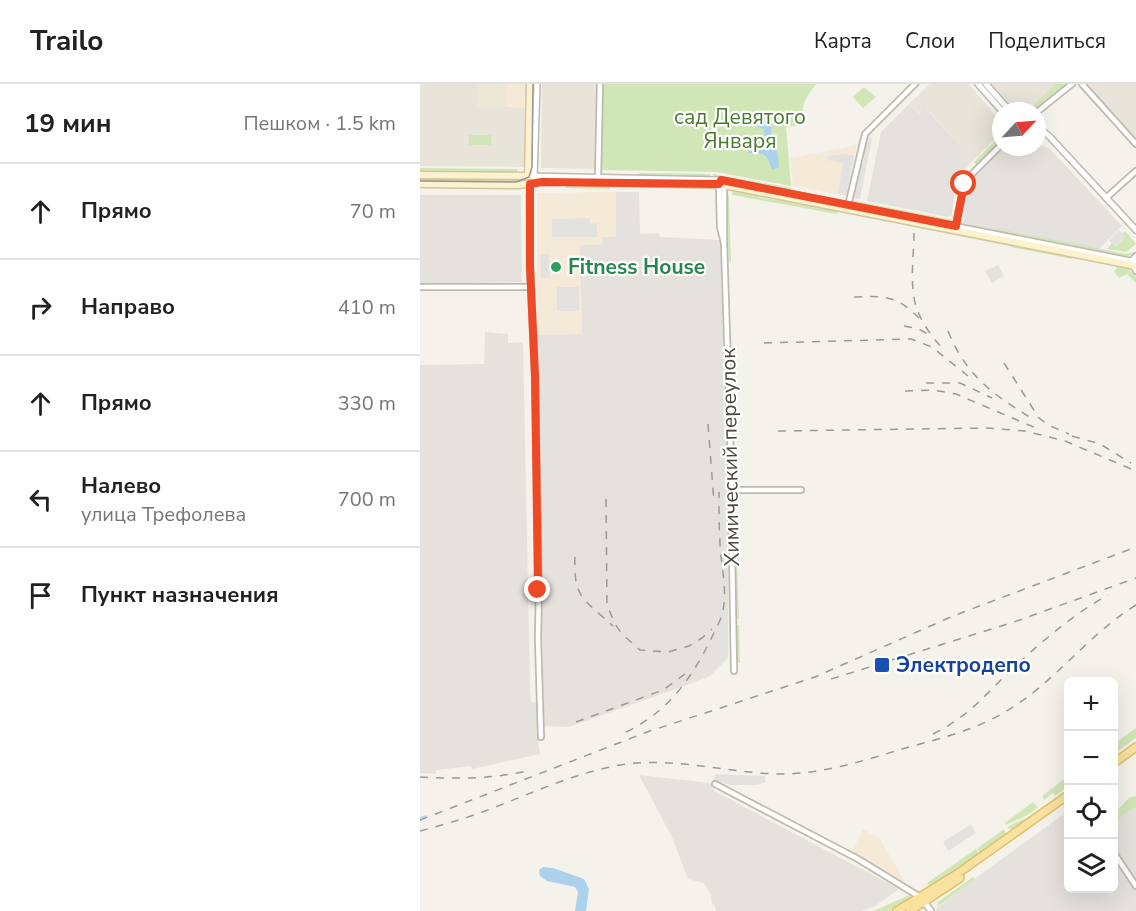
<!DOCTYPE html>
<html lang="ru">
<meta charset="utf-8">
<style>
:root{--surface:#fff;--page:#f2f2f2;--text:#202124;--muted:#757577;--line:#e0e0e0}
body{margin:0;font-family:"Nunito Sans",sans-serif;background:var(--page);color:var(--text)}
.controls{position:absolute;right:18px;bottom:18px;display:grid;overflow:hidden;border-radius:9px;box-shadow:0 6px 24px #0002}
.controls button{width:54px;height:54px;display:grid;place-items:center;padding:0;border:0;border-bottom:2px solid var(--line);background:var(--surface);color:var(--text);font:30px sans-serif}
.compass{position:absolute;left:572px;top:18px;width:54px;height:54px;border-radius:50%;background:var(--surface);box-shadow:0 6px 24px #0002;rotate:64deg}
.stop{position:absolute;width:18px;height:18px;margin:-14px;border:4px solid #ef4a28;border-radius:50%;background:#fff}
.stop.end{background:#ef4a28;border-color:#fff;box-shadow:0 2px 6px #0008}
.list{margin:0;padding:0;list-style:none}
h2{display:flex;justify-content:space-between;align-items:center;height:78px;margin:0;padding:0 24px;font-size:26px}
h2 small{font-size:20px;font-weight:400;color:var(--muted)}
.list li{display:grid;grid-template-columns:39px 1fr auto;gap:18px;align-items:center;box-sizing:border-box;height:96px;padding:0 24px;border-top:2px solid var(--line)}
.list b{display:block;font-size:22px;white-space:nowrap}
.list p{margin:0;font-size:20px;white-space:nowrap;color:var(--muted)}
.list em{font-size:20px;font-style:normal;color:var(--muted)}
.icon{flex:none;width:33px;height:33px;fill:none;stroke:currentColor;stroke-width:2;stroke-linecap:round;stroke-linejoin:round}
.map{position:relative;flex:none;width:716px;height:827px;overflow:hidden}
header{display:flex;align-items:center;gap:36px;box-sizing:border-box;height:84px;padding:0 30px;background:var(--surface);border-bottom:2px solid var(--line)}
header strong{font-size:28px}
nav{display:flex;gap:33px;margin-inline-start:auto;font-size:21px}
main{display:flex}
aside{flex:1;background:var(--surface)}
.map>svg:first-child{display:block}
.residential{fill:#e8e4da}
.commercial{fill:#f5e9d8}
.industrial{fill:#e5e1dc}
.education{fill:#ede7d6}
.green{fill:#d0e6b6}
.parking{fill:#e4e2df}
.water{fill:#abd1ed}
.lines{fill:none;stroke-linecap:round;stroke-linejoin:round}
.stream{stroke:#abd1ed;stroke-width:1.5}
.minor-casing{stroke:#c0baae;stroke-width:8}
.tertiary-casing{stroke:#c0baae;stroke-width:8}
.secondary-casing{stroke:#d2c69d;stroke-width:9}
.primary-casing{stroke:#dfc06f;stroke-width:10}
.minor{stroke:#fff;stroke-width:4.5}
.tertiary{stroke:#fff;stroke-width:5}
.secondary{stroke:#fcf2ce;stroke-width:6}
.primary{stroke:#f9e2a0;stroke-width:7}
.tram{stroke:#999;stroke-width:1.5}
.rail{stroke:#999;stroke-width:1.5;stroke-dasharray:8 8;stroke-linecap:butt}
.route{stroke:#ef4a28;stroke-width:8}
.leisure-dot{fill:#2e9e5b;stroke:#fff;stroke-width:2}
.transit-dot{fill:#1a4fb4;stroke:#fff;stroke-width:2}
.labels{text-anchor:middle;stroke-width:4.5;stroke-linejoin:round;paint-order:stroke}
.park-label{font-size:21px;fill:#49792e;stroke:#fff}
.leisure-label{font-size:21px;font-weight:bold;fill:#27864d;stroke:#fff;text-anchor:start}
.street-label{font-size:21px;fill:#494339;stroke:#fff}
.transit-label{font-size:21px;font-weight:bold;fill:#164399;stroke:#fff;text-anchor:start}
</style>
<header>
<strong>Trailo</strong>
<nav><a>Карта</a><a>Слои</a><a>Поделиться</a></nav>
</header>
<main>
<aside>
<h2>19 мин<small>Пешком · 1.5 km</small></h2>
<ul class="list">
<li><svg class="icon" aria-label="ahead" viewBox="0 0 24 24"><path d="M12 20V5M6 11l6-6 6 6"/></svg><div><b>Прямо</b></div><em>70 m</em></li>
<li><svg class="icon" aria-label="right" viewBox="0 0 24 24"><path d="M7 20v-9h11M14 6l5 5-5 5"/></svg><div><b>Направо</b></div><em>410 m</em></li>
<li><svg class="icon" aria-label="ahead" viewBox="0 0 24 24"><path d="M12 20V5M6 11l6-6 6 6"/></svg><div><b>Прямо</b></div><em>330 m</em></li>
<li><svg class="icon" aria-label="left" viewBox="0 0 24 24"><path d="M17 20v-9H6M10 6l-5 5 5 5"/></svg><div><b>Налево</b><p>улица Трефолева</p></div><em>700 m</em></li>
<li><svg class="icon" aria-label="arrive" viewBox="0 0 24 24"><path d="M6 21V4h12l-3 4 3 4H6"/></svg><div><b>Пункт назначения</b></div></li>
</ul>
</aside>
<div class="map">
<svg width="716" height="827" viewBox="0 0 716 827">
<rect width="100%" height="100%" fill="#f5f2eb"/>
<path class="residential" d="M0,0H107L105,83L0,82Z
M122,0H178L177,85L121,84Z
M510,0H549L581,38V49L548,82L540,73L544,65L507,25L501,30L489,20Z
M571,0H647L614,27H594Z
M667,0H716V54Z"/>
<path class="commercial" d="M87,0H105V24L86,23Z
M437,60L426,112L373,102L370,74L424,64Z
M196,108V154L183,161H160L162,250L117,251V109Z
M443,745L460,755L485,798L428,766L429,764L433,766Z"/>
<path class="industrial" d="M489,20L500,30L506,25L508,27L544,65L540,73L548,82L536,93L532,131L528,133L447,117L461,48Z
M617,60L630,65L702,142L678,166L543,140L549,99L581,66L590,63H617Z
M196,108H219L220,150L239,149L240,153L300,156L308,423V574L290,592L267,601L149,643L124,642L117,251L162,250L160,161H182L183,153H196Z
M0,111H101L102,198L0,200Z
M65,248L88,250V259L103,258L110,604L111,618L117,619L119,644L116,646L120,670L52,685L51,682L16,686V690L2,689L0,688V281L64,280Z
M219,691L290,699L294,707L479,805L455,822L442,827H296L294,820L292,821L291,811L284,799L268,795L252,753Z
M716,723V827H516L517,824L564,788L648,727V804H694V737Z"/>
<path class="education" d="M58,0H87L86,23H57Z"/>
<path class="green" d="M183,0H396C384,16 381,21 383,41L366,43L371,102L297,88L181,86Z
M635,0H648L612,27L611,25L613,22Z
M444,3L456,13L443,24L433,13Z
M49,51H71V61H49Z
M581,51V56L556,81L554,78Z
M0,84L97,85V89L0,88Z
M219,89L290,90V93L220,92Z
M293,90L371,104L370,107L293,93Z
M145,100H189L190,105L146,104Z
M313,105L337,109L338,113L357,116L360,114L418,125L417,130L312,111Z
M105,110H107L108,195H106Z
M305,111L309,112L311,180L309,177Z
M431,116L533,136L532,139L434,120Z
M573,144L706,170L716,168L705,174L574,148Z
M705,147L716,160L706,168L687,165L692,159L696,162L705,154L702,150Z
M591,159L652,171V175L591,163Z
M698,182H706L716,193V199L707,190L699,194L694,187Z
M316,451L319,535H315L314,452Z
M316,541H319L320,579H317Z
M716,644V654L694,670V660Z
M648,692V702L635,712L633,709L624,716L622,712Z
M716,712V723L694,737V727H696L709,714Z
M630,714L609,730L586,741L585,739L613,718L618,723Z
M633,716L634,718L593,747L587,743L610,732Z
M584,745L586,751L584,753L560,769L557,764L559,763Z
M556,765L560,771L511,804L507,799Z
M553,793L555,795L517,823L518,818Z
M490,811L489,816L488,818L486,816L471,827H453Z"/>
<path class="parking" d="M449,53L452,54L440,115L433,114L440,80H443L444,74L442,73L446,55L448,56Z
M426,70L434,72L426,111L418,110L423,79L407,76L408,72Z
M170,134V140L177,139V153H132V135Z
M699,146L705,153L695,163L689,156Z
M120,170H129L130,194H121Z
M578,181L584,192L572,199L565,187Z
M137,203H159V227H137Z
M295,690L345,692L346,698L337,701H310L294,696Z
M551,740L556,749L528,767L523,758Z"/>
<path class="water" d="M338,33L346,36L351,41V58L357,67L359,83L352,86L347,73L343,70L328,69L330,64L343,61L345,58L344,45L333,41L331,38L334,34Z
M123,783L133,784L164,795L169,805L166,827H155L158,808L155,803L127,797L120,792L119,786Z"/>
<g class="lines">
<path class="stream" d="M0,734L6,732"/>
<defs>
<path id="minor" d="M662,0L716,60
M617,28L652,0
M178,95L180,0
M301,96L304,101V159L300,143L299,100Z
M110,100V182L115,293L119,502L118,555L121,653
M686,114L716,87
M428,122L445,50L495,0
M535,144L545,97L581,61
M304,159L310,347L314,587
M716,172L711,177L716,187
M0,203H111
M311,406H381
M295,700L438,775L500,813
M694,769L716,802"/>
<path id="tertiary" d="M558,0L582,27
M566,0L590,27
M617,42L630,53L716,146
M108,92L301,96L716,178
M114,94L117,0
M502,815L511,827"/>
<path id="secondary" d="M0,91L108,92L110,0
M0,100L99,101L122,97L304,101L716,182"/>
<path id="primary" d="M694,679L716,663
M477,827L537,790L648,711
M490,827L540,794"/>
</defs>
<use href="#minor" class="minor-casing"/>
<use href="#tertiary" class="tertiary-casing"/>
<use href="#secondary" class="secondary-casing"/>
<use href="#primary" class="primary-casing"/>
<use href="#minor" class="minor"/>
<use href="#tertiary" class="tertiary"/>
<use href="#secondary" class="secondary"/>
<use href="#primary" class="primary"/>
<path class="tram" d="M0,97L96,98L109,93L112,83L113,0"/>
<path class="rail" d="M494,149C494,174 488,207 499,230C505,244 514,255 524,266
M434,213C465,212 476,211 499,234
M484,242L499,245L509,251
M528,247C546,291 571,309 611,334
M344,259L491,255L512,263L548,292
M584,279L619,334L628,341L649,350
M506,299H540L572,314
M485,307L513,306L536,310L616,344
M288,340L294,418
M358,347L567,344L605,347L645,357L716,387
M652,352L680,360L711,379
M186,415L187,521L195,540L202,550L220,566L248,568L269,562L282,554L292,545
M155,473C153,515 165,516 193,542
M411,595L594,538L716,494
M156,638L243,606L265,590
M206,648C256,624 279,582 301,534C309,509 301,485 300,459C299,442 299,425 299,408
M513,650C549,632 562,614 590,587C620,559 652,531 688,511
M0,693C36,695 72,695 107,687
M0,736L227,648L395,593L533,532L716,463
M0,747C22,741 44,735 65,727C111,710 157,687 207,680C257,674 306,688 356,690C402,691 445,676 489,663C515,656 542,649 566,638C629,609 660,556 716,521"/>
</g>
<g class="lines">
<path class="route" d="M118,506L115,292L110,182V100L122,98L299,100L301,96L536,142L544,100"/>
</g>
<circle class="leisure-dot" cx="136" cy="183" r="6"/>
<rect class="transit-dot" x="454" y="573" width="16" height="16" rx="3"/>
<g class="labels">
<g class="park-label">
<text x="320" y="40">сад Девятого<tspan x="320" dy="24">Января</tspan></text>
</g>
<g class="leisure-label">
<text x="148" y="190">Fitness House</text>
</g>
<g class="street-label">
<text transform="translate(310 373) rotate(-91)" y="7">Химический переулок</text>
</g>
<g class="transit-label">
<text x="476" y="588">Электродепо</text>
</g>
</g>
</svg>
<div class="controls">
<button>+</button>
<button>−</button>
<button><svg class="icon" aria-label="locate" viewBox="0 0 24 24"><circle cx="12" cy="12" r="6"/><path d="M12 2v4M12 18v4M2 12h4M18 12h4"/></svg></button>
<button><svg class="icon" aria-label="layers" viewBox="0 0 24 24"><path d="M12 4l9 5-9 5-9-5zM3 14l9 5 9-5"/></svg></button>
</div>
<svg class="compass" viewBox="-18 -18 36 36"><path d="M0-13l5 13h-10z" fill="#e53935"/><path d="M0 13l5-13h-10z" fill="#757577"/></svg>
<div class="stop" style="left:544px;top:100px"></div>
<div class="stop end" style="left:118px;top:506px"></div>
</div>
</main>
